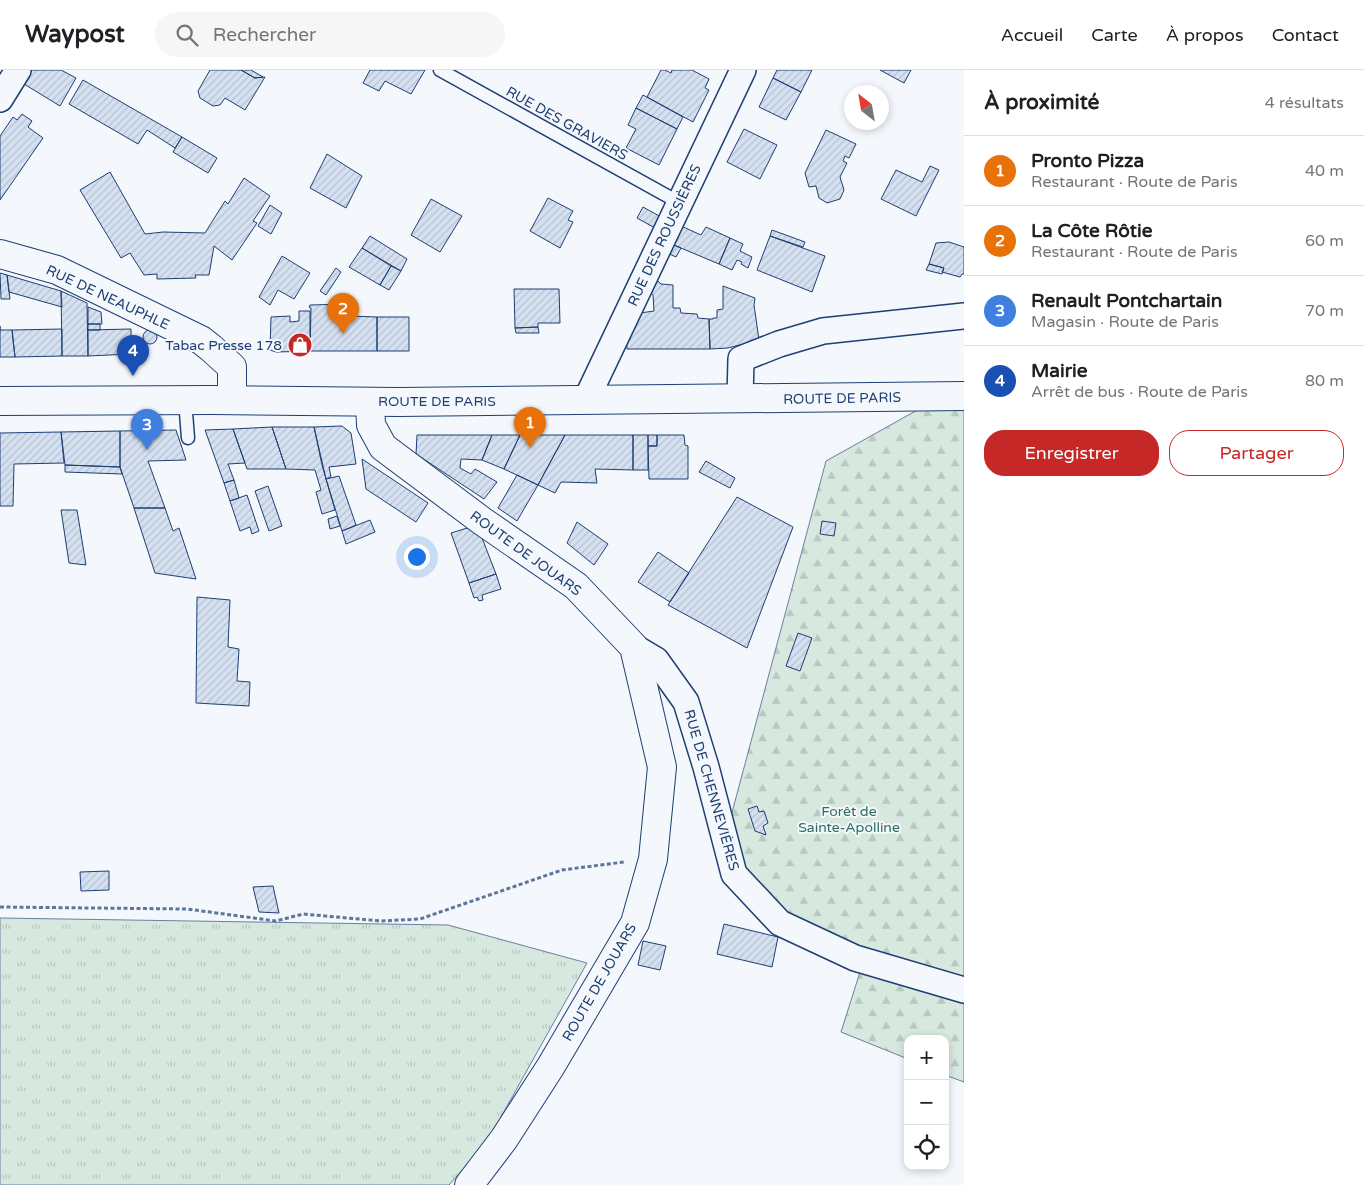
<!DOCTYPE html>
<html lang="fr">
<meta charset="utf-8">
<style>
:root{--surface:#fff;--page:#f6f6f6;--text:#202124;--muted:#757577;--line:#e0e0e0;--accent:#c62828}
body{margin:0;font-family:"Varela Round",sans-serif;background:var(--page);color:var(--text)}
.controls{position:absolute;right:15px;bottom:15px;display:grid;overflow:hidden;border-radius:10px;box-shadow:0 2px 8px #0003}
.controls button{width:45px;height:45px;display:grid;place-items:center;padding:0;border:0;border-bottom:1px solid var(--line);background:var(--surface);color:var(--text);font:25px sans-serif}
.compass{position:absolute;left:844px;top:15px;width:45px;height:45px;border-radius:50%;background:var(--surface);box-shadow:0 2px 8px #0003;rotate:329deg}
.you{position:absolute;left:416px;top:486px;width:18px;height:18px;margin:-12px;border:4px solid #fff;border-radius:50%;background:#1a73e8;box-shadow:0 0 0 8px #1a73e833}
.badge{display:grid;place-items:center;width:32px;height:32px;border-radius:50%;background:var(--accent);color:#fff;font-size:16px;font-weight:700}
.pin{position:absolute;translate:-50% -41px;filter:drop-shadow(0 1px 2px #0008)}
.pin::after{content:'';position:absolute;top:26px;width:18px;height:15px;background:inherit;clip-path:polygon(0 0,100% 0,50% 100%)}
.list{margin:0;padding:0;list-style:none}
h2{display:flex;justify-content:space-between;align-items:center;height:65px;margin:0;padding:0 20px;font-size:21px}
h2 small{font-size:16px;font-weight:400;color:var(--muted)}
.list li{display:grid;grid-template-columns:32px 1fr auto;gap:15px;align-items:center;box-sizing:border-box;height:70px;padding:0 20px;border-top:1px solid var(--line)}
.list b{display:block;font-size:19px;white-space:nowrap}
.list p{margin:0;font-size:16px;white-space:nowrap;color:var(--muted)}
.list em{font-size:16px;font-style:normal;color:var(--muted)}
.actions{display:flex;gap:10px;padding:15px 20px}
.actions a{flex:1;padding:11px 0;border:1px solid var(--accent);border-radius:20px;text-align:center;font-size:18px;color:var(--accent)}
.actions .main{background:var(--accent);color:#fff}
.icon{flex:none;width:28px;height:28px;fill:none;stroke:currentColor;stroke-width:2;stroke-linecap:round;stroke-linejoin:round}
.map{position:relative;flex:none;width:964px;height:1115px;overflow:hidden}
header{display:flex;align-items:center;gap:30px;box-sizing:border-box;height:70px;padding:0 25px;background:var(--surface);border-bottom:1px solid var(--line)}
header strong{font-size:24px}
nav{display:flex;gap:28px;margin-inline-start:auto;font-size:18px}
.search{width:350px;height:45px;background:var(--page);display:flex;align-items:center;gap:12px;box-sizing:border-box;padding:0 18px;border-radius:28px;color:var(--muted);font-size:19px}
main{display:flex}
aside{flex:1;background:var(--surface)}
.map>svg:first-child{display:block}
.grass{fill:url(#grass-tufts);stroke:#687fa3}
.forest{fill:url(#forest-firs);stroke:#687fa3}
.building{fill:url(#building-hatch);stroke:#1d3f73}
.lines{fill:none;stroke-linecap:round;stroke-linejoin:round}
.service-casing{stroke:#1d3f73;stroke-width:15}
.minor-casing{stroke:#1d3f73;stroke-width:28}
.tertiary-casing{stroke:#1d3f73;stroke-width:30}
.primary-casing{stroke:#1d3f73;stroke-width:30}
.path{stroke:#5e769c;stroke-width:3;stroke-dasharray:4 2.5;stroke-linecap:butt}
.service{stroke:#f4f7fb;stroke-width:12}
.minor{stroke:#f4f7fb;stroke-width:25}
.tertiary{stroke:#f4f7fb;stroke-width:28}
.primary{stroke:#f4f7fb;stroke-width:28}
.labels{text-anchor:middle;stroke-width:4;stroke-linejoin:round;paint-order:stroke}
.street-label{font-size:14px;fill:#1d3f73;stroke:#f4f7fb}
.poi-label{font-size:14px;fill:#1d3f73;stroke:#f4f7fb;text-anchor:end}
.park-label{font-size:14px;fill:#2c6c60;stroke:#f4f7fb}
</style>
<header>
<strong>Waypost</strong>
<div class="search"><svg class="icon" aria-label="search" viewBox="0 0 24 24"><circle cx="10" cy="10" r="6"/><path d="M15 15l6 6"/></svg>Rechercher</div>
<nav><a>Accueil</a><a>Carte</a><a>À propos</a><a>Contact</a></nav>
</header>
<main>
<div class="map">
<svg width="964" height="1115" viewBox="0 0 964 1115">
<defs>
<pattern id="grass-tufts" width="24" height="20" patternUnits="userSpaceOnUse" patternTransform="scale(1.25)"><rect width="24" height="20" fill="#d7e8df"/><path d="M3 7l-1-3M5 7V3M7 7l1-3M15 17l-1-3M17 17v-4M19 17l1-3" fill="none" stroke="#b8c8c3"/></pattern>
<pattern id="forest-firs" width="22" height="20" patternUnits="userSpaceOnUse" patternTransform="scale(1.25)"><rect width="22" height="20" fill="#d7e8df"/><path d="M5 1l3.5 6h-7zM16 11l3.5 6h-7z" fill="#b8c8c3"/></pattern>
<pattern id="building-hatch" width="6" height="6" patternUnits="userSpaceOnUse" patternTransform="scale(1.25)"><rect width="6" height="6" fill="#d5e0f0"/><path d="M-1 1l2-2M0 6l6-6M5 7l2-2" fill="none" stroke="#b6c1d1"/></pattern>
</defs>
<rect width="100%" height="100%" fill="#f4f7fb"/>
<path class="grass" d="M0,848L448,855L587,893L487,1072L449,1115H0Z"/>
<path class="forest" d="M964,314V1012L945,1005V969H908V989L841,962L860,902L760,825L726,765L826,391Z"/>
<path class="building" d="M32,0H61L76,8L60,36L24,14Z
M210,0H241L255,8L265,7L245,40L225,28L220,35L213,36L200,28L198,21Z
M241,0H251L263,7L255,8Z
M370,0H425L411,24L385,11L379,21L363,13Z
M661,0H665L671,3L672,0H692L709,9L705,18L709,20L693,52L647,27Z
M777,0H812L801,22L773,8Z
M880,0H911L904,13Z
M773,8L801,22L786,50L759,37Z
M83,10L182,67L175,78L147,60L138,74L69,34Z
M643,25L683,47L677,59L636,38Z
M636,38L677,59L659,95L626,78L636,59L628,55Z
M22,44L32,51L28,57L43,68L0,130V66L13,47L17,50Z
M744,59L777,75L760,109L727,92Z
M826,60L856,74L849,88L845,86L843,91L847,93L840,107L844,120L840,129L827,133L819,128L816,116L809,117L805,103Z
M182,67L217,88L208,103L173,82Z
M327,84L362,106L346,138L310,118Z
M930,96L939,100L916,146L881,129L896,100L922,112Z
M110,102L145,164L163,162L205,163L225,131L228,134L244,108L270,126L253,151L257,153L232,190L214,176L209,205H195L196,208L157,209V204L144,205L130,183L121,188L80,120Z
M548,128L573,141L568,150L573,152L560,178L530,161Z
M431,129L462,146L440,182L411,165Z
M270,135L282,143L271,164L258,156Z
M643,137L661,147L655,158L637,148Z
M679,155L701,165L706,157L730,168L719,194L669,173Z
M772,160L805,172L803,177L770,166Z
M370,166L407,189L401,201L362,178Z
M770,166L825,186L812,222L757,200Z
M730,168L743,174L740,181L752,187L748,198L741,194L742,192L737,190L732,200L719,194Z
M949,172L964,177V204H962L960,207L942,202L944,198L929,194L936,173Z
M669,173L681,178L676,187L665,182Z
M362,178L391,196L380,215L349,197Z
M282,186L310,203L294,229L278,220L270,235L259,227Z
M929,194L944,198L942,204L926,200Z
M391,196L401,201L389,220L380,215Z
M336,198L341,202L326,225L320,221Z
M0,203L7,205L10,229H1Z
M7,205L61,221L62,237L9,222Z
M652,206L661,214L673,215V238H680L681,243L697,244L698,248L709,249L710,279H627L626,258L633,244L654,241L653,225L646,218Z
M723,216L755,228L754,235L759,270L728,278L710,279L709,249H713V248H717V240L723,239Z
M514,219H559L560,253H538V257L515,258Z
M61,221L87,233L88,286H62Z
M347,234L348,246L377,247V281H310L311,238L309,237L310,235Z
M88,237L101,242L102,254H88Z
M299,241H310V281L276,282L270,280L271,247L290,246V252L299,251Z
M377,247H409V281H377Z
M88,254H100V260H88Z
M0,256V260H12L15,287H0Z
M538,257L539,263H516L515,258Z
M62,259V286L15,287L12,260Z
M131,259V284L88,286V260Z
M143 267a7 7 0 1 1 14 0a7 7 0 1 1-14 0Z
M342,356L351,363L356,394L329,397L331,407L326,409L314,357Z
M272,357H314L322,395L335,440L322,444L316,422L321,420L315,400L286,399Z
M272,357L286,399H247L233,359Z
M233,359L245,393L228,394L234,410L224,413L205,360Z
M176,360L186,390L148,391L165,438H134L120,397V361Z
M120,361V397L65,395L61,362Z
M61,362L64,393L14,394L13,436H0V363Z
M417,365H492L482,390L461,389L460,398L471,404L475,399L497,412L484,429L416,384Z
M492,365H520L504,399L482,390Z
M520,365H565L538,415L504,399Z
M565,365H633V400L595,399L597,413L561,412L555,423L538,415Z
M633,365H648V400H633Z
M648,365H657V376H648Z
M657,365H684L685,375L688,376V409H649L648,376H657Z
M362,389L428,433L416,452L366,419Z
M706,391L735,408L730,418L699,402Z
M65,395L120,397L122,404L65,402Z
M517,405L538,415L517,451L498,438Z
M339,406L356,455L342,461L326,409Z
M234,410L239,428L230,431L224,413Z
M268,416L282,456L269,461L255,421Z
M247,425L259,461L252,464L250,457L240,461L230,431Z
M737,427L793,457L747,578L668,535Z
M134,438H165L173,461L179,458L196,509L155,503Z
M61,440H77L86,495L69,493Z
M337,446L340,456L330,459L328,449Z
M370,450L375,462L346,474L342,461Z
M822,451L836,453L834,466L820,464Z
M577,452L608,474L594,495L567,473Z
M477,455L496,504L469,513L451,463Z
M658,482L689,503L670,532L638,512Z
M496,504L501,519L482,525L483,530L479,531L477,527L474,528L469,513Z
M197,527L230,530L228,577L239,579L237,611L250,612L249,636L196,633Z
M798,563L812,568L800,601L786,596Z
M757,736L759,742L764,741L768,753L763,756L766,765L755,761L748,739Z
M109,801V820L81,821L80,802Z
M273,816L279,843L259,842L253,817Z
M724,854L778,867L772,897L717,884Z
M643,871L666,876L660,900L638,895Z"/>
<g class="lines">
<defs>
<path id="service" d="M440,0L680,133
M185,330L188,368"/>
<path id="minor" d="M0,29L18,0
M740,329L741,289L779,274L823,261L964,246
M586,330L743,0
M634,577L656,590L686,632L706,697L734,804L780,853L855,888L964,920"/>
<path id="tertiary" d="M0,184L57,200L201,270L211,278L232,297V330
M370,332L371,355L383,377L482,451L576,516L634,577L662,697L653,789L635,853L551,996L504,1069L469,1115"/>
<path id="primary" d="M0,331L211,330L399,332L964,326"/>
</defs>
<use href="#service" class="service-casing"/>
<use href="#minor" class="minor-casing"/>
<use href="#tertiary" class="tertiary-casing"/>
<use href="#primary" class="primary-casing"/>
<path class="path" d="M0,837L187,839L276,851L303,844L381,851L420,849L562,800L624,792"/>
<use href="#service" class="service"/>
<use href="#minor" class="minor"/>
<use href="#tertiary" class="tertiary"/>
<use href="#primary" class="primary"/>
</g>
<defs>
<symbol id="shop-disc" viewBox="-11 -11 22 22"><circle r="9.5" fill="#c62828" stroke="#f4f7fb"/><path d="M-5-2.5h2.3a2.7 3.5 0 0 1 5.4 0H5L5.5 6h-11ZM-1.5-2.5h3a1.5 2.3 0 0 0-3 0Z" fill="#fff"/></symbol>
</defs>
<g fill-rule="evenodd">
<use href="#shop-disc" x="286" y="261" width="28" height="28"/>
</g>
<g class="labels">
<g class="street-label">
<text transform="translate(567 53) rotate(29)" y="5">RUE DES GRAVIERS</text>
<text transform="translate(664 165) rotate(-65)" y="5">RUE DES ROUSSIÈRES</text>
<text transform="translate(108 227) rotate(25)" y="5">RUE DE NEAUPHLE</text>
<text transform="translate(842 328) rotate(-1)" y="5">ROUTE DE PARIS</text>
<text x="437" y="336">ROUTE DE PARIS</text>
<text transform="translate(526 483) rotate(36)" y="5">ROUTE DE JOUARS</text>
<text transform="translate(712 720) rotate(74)" y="5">RUE DE CHENNEVIÈRES</text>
<text transform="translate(599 912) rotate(-60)" y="5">ROUTE DE JOUARS</text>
</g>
<g class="poi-label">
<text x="282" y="280">Tabac Presse 178</text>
</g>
<g class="park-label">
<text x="849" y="746">Forêt de<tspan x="849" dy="16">Sainte-Apolline</tspan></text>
</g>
</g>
</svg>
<div class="controls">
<button>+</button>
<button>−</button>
<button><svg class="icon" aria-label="locate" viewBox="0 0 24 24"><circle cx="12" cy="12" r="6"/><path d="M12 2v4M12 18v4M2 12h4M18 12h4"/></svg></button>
</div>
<svg class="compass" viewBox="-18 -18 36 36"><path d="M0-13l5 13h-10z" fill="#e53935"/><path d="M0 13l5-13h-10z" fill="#757577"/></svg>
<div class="you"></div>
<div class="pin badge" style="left:530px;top:378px;background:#e8710a">1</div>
<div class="pin badge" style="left:343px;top:264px;background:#e8710a">2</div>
<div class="pin badge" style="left:147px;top:380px;background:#3f7fe0">3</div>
<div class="pin badge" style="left:133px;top:306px;background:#1a4fb4">4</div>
</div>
<aside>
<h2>À proximité<small>4 résultats</small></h2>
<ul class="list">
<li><span class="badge" style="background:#e8710a">1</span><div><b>Pronto Pizza</b><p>Restaurant · Route de Paris</p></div><em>40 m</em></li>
<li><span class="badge" style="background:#e8710a">2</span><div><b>La Côte Rôtie</b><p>Restaurant · Route de Paris</p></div><em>60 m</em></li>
<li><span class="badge" style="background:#3f7fe0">3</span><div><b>Renault Pontchartain</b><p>Magasin · Route de Paris</p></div><em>70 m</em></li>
<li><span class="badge" style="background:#1a4fb4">4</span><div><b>Mairie</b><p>Arrêt de bus · Route de Paris</p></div><em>80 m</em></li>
</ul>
<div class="actions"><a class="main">Enregistrer</a><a>Partager</a></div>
</aside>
</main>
